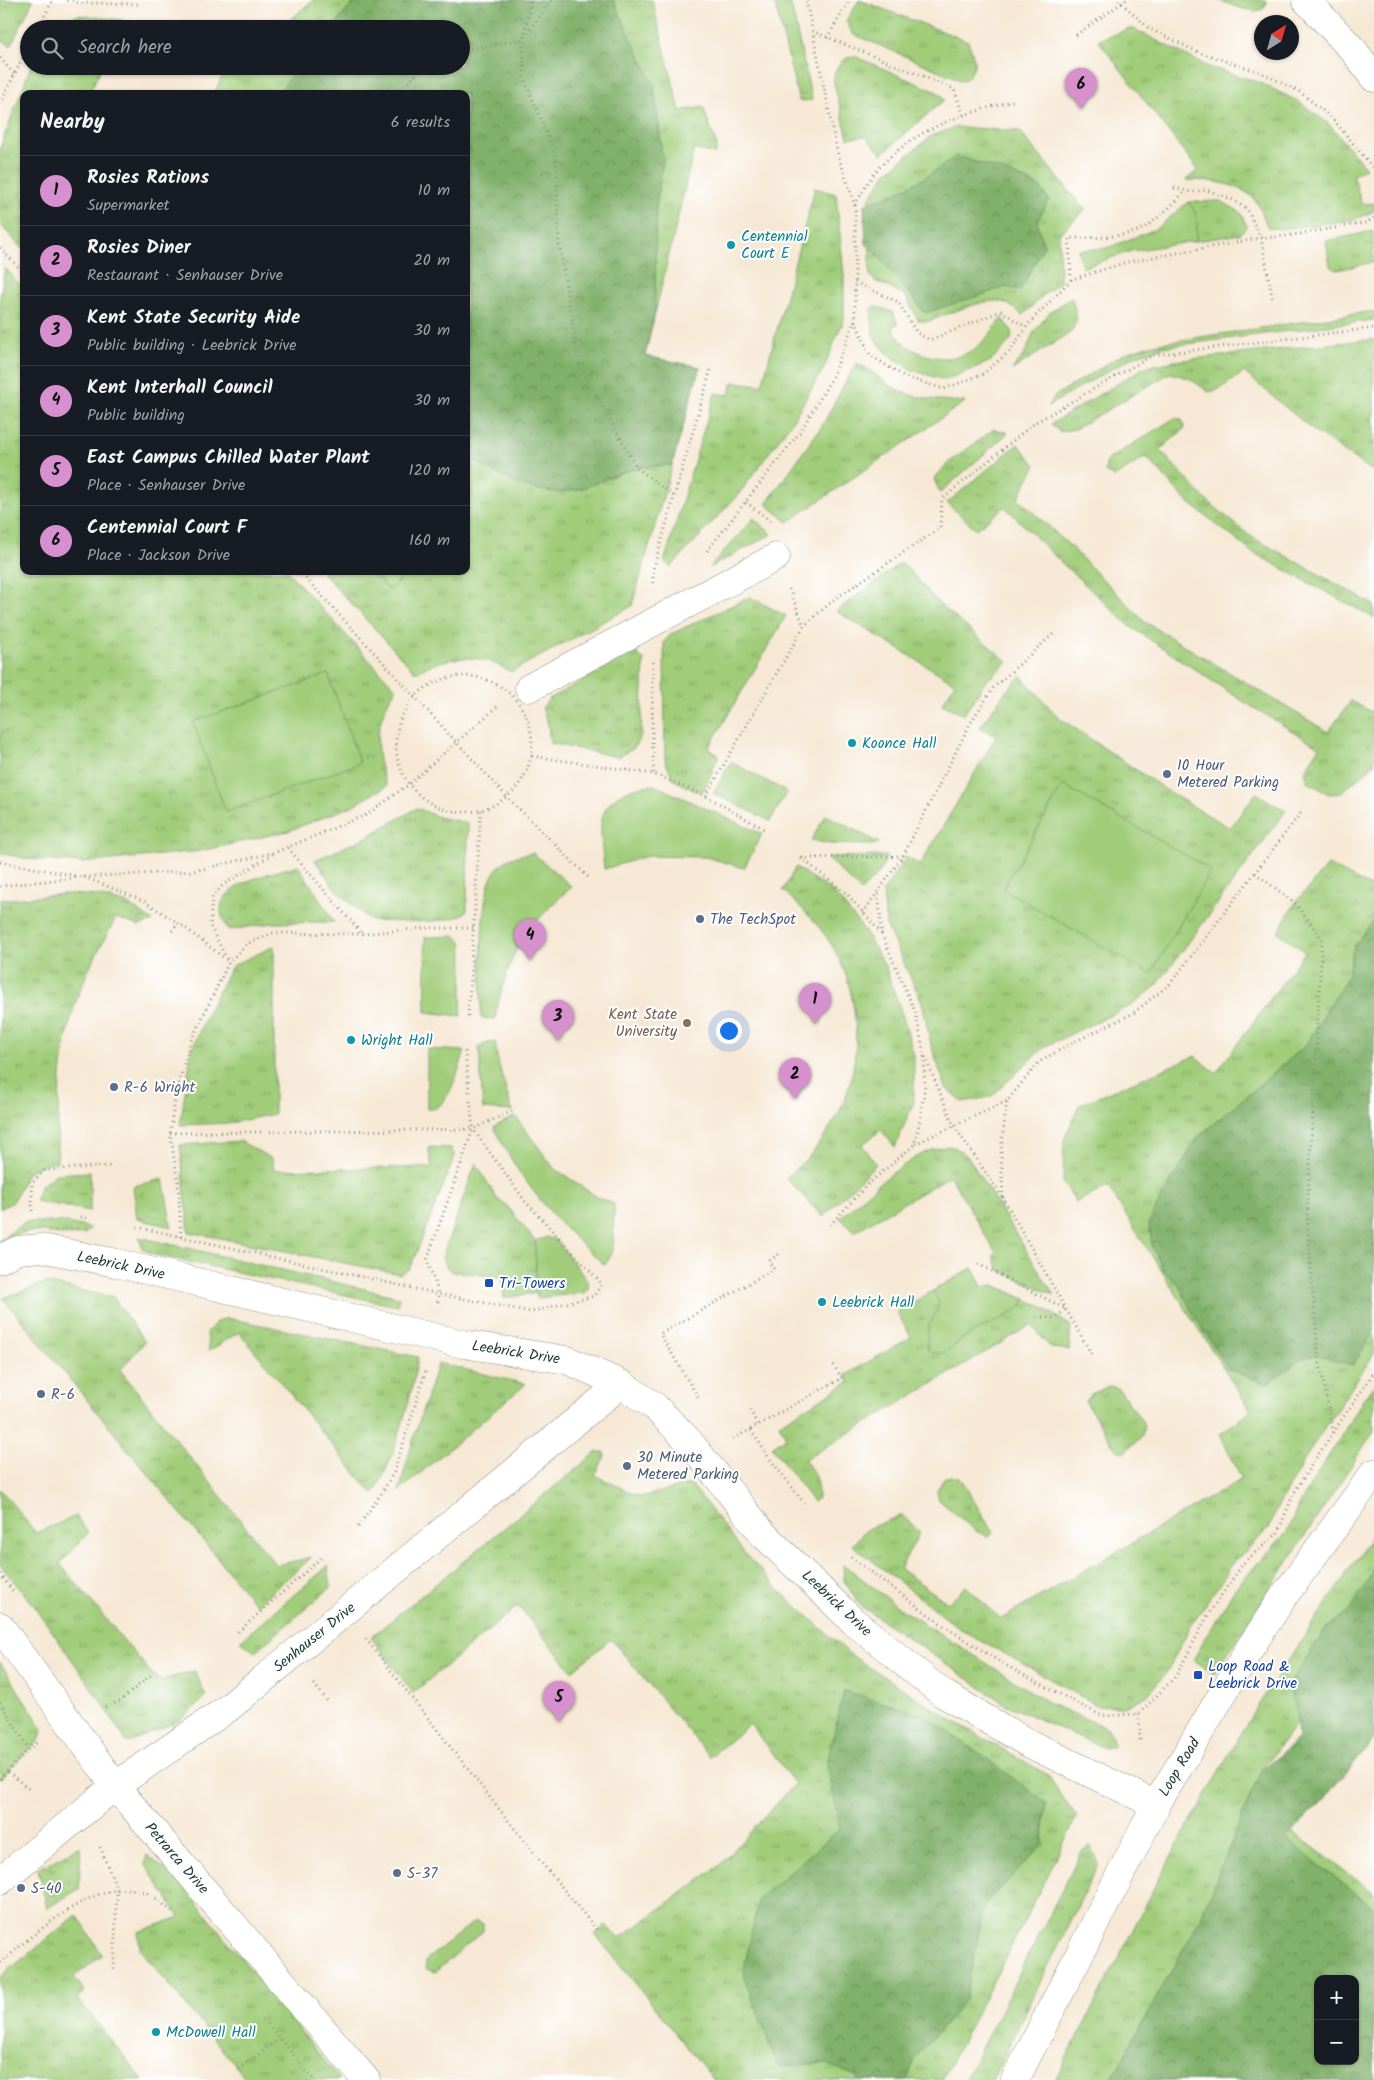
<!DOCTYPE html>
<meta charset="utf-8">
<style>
:root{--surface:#171b24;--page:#20242c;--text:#f1f3f6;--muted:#9ea1a6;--line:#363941;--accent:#d690ce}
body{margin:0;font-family:Kalam,sans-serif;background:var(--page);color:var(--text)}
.controls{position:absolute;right:15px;bottom:15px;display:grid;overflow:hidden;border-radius:10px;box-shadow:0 1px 4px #0004}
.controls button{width:45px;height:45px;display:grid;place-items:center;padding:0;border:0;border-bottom:1px solid var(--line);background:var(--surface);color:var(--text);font:25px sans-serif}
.compass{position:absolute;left:1254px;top:15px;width:45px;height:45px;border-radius:50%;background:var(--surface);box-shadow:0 1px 4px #0004;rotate:37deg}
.you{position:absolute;left:728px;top:1030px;width:18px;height:18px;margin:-12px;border:4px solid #fff;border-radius:50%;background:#1a73e8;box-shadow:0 0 0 8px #1a73e833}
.badge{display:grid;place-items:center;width:32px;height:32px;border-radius:50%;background:var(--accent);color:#111;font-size:16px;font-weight:700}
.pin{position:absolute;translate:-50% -41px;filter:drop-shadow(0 1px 2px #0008)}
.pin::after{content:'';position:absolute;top:26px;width:18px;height:15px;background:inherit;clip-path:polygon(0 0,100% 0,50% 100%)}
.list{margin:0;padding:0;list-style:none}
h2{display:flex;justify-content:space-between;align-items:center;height:65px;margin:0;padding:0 20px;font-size:21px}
h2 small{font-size:16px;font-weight:400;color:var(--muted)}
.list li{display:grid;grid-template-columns:32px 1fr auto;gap:15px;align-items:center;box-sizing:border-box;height:70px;padding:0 20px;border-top:1px solid var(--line)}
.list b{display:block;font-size:19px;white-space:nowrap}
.list p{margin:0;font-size:16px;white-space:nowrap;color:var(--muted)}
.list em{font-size:16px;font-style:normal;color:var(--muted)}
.icon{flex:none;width:28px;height:28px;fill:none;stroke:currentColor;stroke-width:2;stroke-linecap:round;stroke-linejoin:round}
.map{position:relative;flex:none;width:1374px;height:2080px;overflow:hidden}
.search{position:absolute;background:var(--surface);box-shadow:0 1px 4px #0004;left:20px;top:20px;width:450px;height:55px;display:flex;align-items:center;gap:12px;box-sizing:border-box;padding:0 18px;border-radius:28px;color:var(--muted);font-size:19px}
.panel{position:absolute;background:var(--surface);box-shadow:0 1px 4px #0004;left:20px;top:90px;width:450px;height:485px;border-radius:10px}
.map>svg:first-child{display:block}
.grass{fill:url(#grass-tufts);stroke:#608557;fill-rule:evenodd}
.forest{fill:url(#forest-crowns);stroke:#50764f;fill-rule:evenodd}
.garden{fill:#a1cd7a;stroke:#608557}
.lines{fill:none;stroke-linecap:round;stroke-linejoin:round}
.minor-casing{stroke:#8a9284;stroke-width:29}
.path{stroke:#8a9284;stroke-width:3;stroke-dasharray:1 4;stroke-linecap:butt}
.minor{stroke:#fff;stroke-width:28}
.culture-dot{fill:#0f9aa8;stroke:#fff;stroke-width:2}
.service-dot{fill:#5c6f8a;stroke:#fff;stroke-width:2}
.education-dot{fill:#8d6e63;stroke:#fff;stroke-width:2}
.transit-dot{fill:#1a4fb4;stroke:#fff;stroke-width:2}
.labels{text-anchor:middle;stroke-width:4;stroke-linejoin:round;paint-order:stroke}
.culture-label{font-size:15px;fill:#0d838f;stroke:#fff;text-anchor:start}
.service-label{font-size:15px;fill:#4e5e75;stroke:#fff;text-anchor:start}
.education-label{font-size:15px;fill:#785e54;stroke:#fff;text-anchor:end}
.street-label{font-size:15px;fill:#1f3d34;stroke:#fff}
.transit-label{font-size:15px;fill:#164399;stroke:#fff;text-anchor:start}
</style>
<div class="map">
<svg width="1374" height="2080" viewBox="0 0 1374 2080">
<defs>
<pattern id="grass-tufts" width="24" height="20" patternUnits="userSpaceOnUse" patternTransform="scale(1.25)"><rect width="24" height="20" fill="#a1cd7a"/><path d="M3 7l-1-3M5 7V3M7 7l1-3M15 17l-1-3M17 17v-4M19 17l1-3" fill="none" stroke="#83a865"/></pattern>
<pattern id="forest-crowns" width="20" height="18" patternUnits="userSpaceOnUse" patternTransform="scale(1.25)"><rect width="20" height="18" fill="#80b06a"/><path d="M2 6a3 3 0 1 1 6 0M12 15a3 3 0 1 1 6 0" fill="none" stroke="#689058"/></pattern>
</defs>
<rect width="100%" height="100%" fill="#fff"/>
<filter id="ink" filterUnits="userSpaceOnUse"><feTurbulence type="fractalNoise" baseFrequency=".02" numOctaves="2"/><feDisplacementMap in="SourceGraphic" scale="10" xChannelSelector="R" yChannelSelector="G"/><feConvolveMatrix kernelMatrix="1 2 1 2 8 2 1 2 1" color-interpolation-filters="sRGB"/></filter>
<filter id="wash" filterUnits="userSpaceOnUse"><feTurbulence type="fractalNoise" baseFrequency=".0096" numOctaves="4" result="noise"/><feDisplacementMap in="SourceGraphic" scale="20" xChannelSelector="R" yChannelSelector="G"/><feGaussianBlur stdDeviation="1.12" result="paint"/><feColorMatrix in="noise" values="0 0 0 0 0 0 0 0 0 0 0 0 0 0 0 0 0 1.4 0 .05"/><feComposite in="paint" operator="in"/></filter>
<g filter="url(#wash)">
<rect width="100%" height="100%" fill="#f6e8d4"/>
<path class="grass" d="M0,0H33L11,46L0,39Z
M313,0H652L680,111L703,107L717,146L715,154L694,149L645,356L700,367L632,606L511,672C477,651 449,656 415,672L321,571H466V94H214L227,66H461V29H280Z
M774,0H790L812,100L799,101Z
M859,0L968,41C974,59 980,68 963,81L853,34L846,21Z
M1217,0H1266V5L1263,9L1255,11L1240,8Z
M79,15L123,20L118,29H51L58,21Z
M1132,28L1209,67L1261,83L1299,102L1329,124L1366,168L1353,175L1362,204L1374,203V211L1353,220L1283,229L1268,228C1264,219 1260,206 1254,199C1239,182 1206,180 1186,180L1198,170L1098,40Z
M854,56L939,93L944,100L882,154L865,136L848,138L833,79C836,66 841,59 854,56Z
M31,66H102L89,94H24V251L0,224V148Z
M956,127L1019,131L1085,210L1059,234L1060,283L1048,291L1023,315C1016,310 1007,302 999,301C982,299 943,316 926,322L918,320L905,295L875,281L870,275L869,199L887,172L931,136Z
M815,188L836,194L844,276V319L824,368L791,423L738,495L671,567L664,562L715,393L729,395L733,382L762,385Z
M1221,201L1240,212L1247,226L1240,234L1196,241L1197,221L1188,202Z
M1373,231L1374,262L1337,270L1330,266L1326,241Z
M5,268L24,289V571H287L396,689C375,719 372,752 387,786L350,807L288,831L201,851L81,863L29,859L0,853V298Z
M1072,297L1077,320L1071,332L1012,370L1025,353L1034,332L1049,313Z
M1374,311V320L1163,347L1134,356L1048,406L1056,395L1125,353L1154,344Z
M1374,339V472L1315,432L1244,372L1222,388L1209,392L1189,378L1170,373L1075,429L1059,432L1051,424L1145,367L1175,361Z
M856,363C872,370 879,379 892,387C915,400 940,400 965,402L788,522L766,504L822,426Z
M1175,418L1182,420L1185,428L1160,450L1204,498L1250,536L1374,605V618L1252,552L1188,502L1146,457L1114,477L1105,472L1107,460Z
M994,429L1008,433L940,493L934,479L947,464Z
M1018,444L1036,465L1018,498L1071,547L1145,622L1328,732L1351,701L1374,713V765L1341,793L1329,794L1308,782L1305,771L1319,747L1241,700L1131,627L1064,565L1005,507L976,529L947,503Z
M753,518L772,534L709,568L753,519Z
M902,562L938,603L1008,662L985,682L964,715L942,704L955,683L836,611Z
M750,597L786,616L708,749L719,755L704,790L695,791L674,780L665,761L664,642L671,634Z
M636,652L644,660L641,735L634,748L618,757L550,743L548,724L542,708L549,699Z
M1021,676L1058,717L1172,794L1230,828L1256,793L1286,811L1157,985L1132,1005L1044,1047L991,1097L962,1102L946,1088L931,1045L922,1002L886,925L883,892L906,857L920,865L996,737L980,727L1006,691Z
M417,808L438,817L468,823L467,910C459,926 390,921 371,921L336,890L315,860L363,839Z
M887,856L880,872L861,891L829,860V857Z
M298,865L334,922L273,923L229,930C197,886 269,875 298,865Z
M1328,865L1371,887L1374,885V1354L1312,1447L1278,1506L1269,1528L1234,1562L1189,1629L1167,1672L1147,1696L1124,1707L1098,1706L959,1628L852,1545L867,1529L902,1515L920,1532L900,1569L948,1603L966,1586L1001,1619L1242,1479L1220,1434L1251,1411L1108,1187L1076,1202L1063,1182L1064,1140L1079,1105L1195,1056L1216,1073L1305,952L1278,932L1295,903Z
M796,867L833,892L864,930L885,966L903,1017L914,1056V1102L895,1147L881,1130L862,1145L876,1164L823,1217L786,1178C796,1168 808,1159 816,1148C824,1137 832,1125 839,1113C864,1062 861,992 831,944C818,923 800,907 783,890Z
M66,894L98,896L128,904L153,921L139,926L116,918C101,945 86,972 76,1001C59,1052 58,1109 57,1161L39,1166L27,1173L13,1202L0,1209V900Z
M274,946V1114L230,1123L180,1125L192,1049L209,1009L232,966Z
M240,1141L272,1159L274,1170L432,1167L428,1147L451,1148L455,1156L415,1256L409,1269L400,1274L189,1232L180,1145Z
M948,1146L956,1148L968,1157L1054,1295L999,1270L993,1255L996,1253L950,1176L854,1232L840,1218C866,1195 894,1168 926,1152C932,1149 941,1148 948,1146Z
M476,1163L497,1199L508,1207L535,1241L537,1293L504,1298L502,1277L454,1272C447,1269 444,1265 442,1257Z
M90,1172V1211L35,1201L41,1186L56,1174Z
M163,1179L172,1227L137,1219L133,1186Z
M25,1222H63L90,1228L85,1234C52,1239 31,1221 0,1243V1240Z
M139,1237L399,1297L397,1306L152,1254L142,1248Z
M972,1268L982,1287L993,1285L1039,1305L1071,1326L1069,1350L1051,1348L1031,1325L804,1460C815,1472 818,1481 818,1498L813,1502L772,1447L786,1437L779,1424L849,1382L846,1375L911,1337L897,1312Z
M45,1283L113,1297L145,1342L120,1370L276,1565L312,1557L256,1605L3,1298Z
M227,1318L418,1357C411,1397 395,1460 373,1494L239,1332L209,1351L207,1333L216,1322Z
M438,1363L526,1384L399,1491L413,1440Z
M1374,1385V1431L1214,1674L1193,1660L1235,1588L1287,1532L1298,1506L1365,1397Z
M1109,1386L1118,1388L1144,1424L1142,1436L1125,1452L1116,1450L1085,1401L1091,1394Z
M597,1452H604L605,1456L595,1475L640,1497L691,1484L745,1554L783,1594L851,1655L945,1716L1048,1775L1062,1798L1077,1816C1034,1905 987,1992 942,2080H714L595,1934L606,1925L619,1939L720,1865L795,1784L750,1724L710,1757L611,1639L572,1671L518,1606L413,1693L371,1637Z
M945,1477H960L993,1533L988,1537L976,1531L939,1500L937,1490Z
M0,1489L36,1533L76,1516L88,1533L60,1564L152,1674L162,1680L195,1671L206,1697L180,1720L127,1743L105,1707L33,1604L0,1565Z
M1374,1533V1612L1342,1663L1260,1772L1201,1918L1293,1832L1374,1893V2080H1055L1169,1860L1253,1713ZM1318,1979H1355V2061H1318Z
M843,1564L901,1609L1052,1705L1108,1728L1115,1746L1104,1748L1005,1704L861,1606L844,1581Z
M328,1566L331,1587L255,1652L240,1641Z
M0,1662L43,1729L39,1741L29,1749L0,1779Z
M81,1846L79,1889L47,1908L38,1869Z
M1090,1846L1099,1863L992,2080H965L1082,1851Z
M147,1855L178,1880L340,2080H247L140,1949L138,1932L180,1917L145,1864Z
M77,1915L102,1955L74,1977L85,1992L77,1998L143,2080H0V1977Z
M475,1921L483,1924V1931L435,1972L426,1969V1960Z"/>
<path class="forest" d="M356,0H613L654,85L663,161L656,208L655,313L645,356L700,367L672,465C661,466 649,466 638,468C616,472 597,485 576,490C537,499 496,476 466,454V94H278L298,66H461V29H331Z
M956,156L1004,171L1039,186L1049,200L1037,221L1044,246L1020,290L1006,287L925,313L881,259L866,244L864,205C898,193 927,179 956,156Z
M1374,920V1331L1353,1365L1331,1360L1318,1354L1300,1360L1267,1384L1228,1369L1190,1308L1179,1285L1164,1271L1152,1246L1149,1223L1161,1198L1198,1137L1305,1046L1347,977L1354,947Z
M1374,1570V1739L1322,1802L1285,1838L1374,1908V2080H1111L1200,1919L1260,1772L1298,1739L1296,1711L1288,1685L1326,1629L1352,1608ZM1318,1979H1355V2061H1318Z
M844,1691L924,1715L989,1760L1046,1803L1043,1844L984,1906L965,2000L915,2059L907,2080H858L856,2076L824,2063L778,2067L743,1974L759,1898L840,1829L827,1763Z"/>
<path class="garden" d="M1188,202C1200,215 1197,224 1196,241L1131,251L1082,268L1078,250L1107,248L1156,229Z
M874,306L893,312L898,324L892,326C902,354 946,367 971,351C984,343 993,330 1002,318L1012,331L1011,340L991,361L946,380L914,371L890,356L874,338L871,311Z
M371,571H408L389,590Z
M328,674L360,763L226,812L193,722Z
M731,762L787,792L770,821L713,793Z
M654,785L762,834L744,868L706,857L647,856L604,869C603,857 599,828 602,818C608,795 633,786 654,785Z
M1063,785L1211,870L1151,974L1003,889Z
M826,815L879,843L873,845L830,844L811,840Z
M533,853L572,887C557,898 525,932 517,948C507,970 499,995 495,1019L481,1018C482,986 477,893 496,870C505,858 518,855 533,853Z
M456,936L462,942L463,955L461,1016L426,1012L425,937Z
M495,1041L498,1062L512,1111L483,1109L479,1046Z
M427,1049L465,1051C459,1066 448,1114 427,1109Z
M515,1116L554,1168L597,1197L614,1204L613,1251L605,1265C560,1227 519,1181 494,1127Z
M547,1237L557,1241L585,1278L588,1282V1289L584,1293L537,1298L535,1241Z
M972,1268L982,1287L993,1285L1025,1299L1022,1306L1007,1316L968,1335L943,1353H932L927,1349L928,1328L940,1304L933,1291Z"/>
</g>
<g filter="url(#ink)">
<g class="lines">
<defs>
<path id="minor" d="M1306,0L1354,51L1374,78
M529,688L776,557
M0,1259L18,1250L41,1248L116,1263L463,1344L567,1360L621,1384L654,1406L687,1439L764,1535L853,1621L942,1693L1026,1742L1156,1805
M0,1626L115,1786L366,2080
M0,1881L115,1786L227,1709L621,1384
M1015,2080L1156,1805L1250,1648L1284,1596L1374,1473"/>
</defs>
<use href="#minor" class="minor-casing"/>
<path class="path" d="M67,0L81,3L141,4
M551,0L523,39L524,78L556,157L559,243L579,365L637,468L675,497
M1118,0L1150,29L1198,52L1262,73L1300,92L1333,119L1374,169
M37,29L53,0
M812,31L954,89L963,115
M1076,35L1126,0
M827,38L850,0
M461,51L523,39L531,0
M0,58L14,74
M392,94C403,91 415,74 425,66
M0,104L29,45
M1174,188L1192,192L1207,190L1233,200L1247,209L1261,238L1273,301
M855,205C862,193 869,179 878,169C918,126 961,115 1016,100
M0,248L24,273
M1071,280L1069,238C1089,238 1124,238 1142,229C1156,221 1175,203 1185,191
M855,282L898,302L917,333L930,340L1001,311L1026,327
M855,321L870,355L905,377L944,389L983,374L1010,351L1030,322L1071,280L1127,262L1261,238L1286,236L1365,223L1374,218
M746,502L772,522
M707,551L800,432L832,378L855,320V205L838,155L806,0
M299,571L507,797L588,877
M653,583V570L711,369
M789,589L804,626
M653,662L652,736L654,774
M396 744a68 68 0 1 1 136 0a68 68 0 1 1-136 0Z
M532,756L654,774L706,796L764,829
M706,796L804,626L836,598L940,528L942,499L1036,422L1153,355L1374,328
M288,848L362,934
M801,858L848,895L882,934
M802,858L903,856
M0,862L78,876
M1255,873L1295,903L1322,939L1307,1216L1318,1354L1333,1431
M84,877L144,901L187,929L229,962
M0,886L82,877L194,871L276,852L368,814L409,784L498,706
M863,913L903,856L971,722L993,688L1053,634
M172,931L178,923
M227,959L210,926L212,898L223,885L273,854
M468,1016L481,810
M925,1057L954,1126L1003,1198L1092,1355
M170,1133L473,1129L512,1111
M915,1144L1007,1101
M1003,1198L1001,1150L1007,1101L1039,1062L1070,1044L1132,1014L1170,984L1303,810
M32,1211V1183L45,1170L111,1166
M81,1217L90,1218
M830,1225L868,1184L914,1145L920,1120L925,1085L924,1054L916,1014L882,935L878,891
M137,1227L439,1294L531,1312L594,1296L602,1284L525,1201L473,1129
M181,1237L178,1182L170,1133L176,1093L190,1043L229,962L247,944L273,933L362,934L425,928H473
M978,1264L1066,1309L1055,1318L1038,1317
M438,1302L439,1294L427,1260L473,1129L465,1051
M698,1397L660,1334L774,1269L769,1261L779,1254
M750,1410L758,1426
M751,1430L767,1455L804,1503
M733,1439L842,1378L831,1362
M358,1527L381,1494L394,1472L426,1370
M851,1557L944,1626L1005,1665L1102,1716L1139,1714L1176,1676L1209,1613L1245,1561L1277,1534L1294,1493L1314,1461L1374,1372
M0,1574L15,1594
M238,1632L322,1557
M366,1639L536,1856L598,1931
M314,1684L329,1703
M0,1702L29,1749
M105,1707L120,1701L152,1674
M1139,1714L1140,1740
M8,1772L30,1790
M0,1779L29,1749L39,1741
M100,1847L117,1889L114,1970
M0,1963C34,1935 99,1873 147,1893C156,1897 164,1906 172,1911
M268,2024L314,2080
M238,2069L281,2038"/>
<use href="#minor" class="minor"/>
</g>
</g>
<g class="culture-dot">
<circle cx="731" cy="245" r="5"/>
<circle cx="852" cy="743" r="5"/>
<circle cx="351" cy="1040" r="5"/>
<circle cx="822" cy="1302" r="5"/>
<circle cx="156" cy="2032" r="5"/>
</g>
<g class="service-dot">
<circle cx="1167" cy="774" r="5"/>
<circle cx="700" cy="919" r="5"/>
<circle cx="114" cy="1087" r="5"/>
<circle cx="41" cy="1394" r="5"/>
<circle cx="627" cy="1466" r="5"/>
<circle cx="397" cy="1873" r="5"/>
<circle cx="21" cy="1888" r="5"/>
</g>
<circle class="education-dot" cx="687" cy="1023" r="5"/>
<g class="transit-dot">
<rect x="484" y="1278" width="10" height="10" rx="2.5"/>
<rect x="1193" y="1670" width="10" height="10" rx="2.5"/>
</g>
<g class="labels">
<g class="culture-label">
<text x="741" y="241">Centennial<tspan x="741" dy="17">Court E</tspan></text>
<text x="862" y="748">Koonce Hall</text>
<text x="361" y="1045">Wright Hall</text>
<text x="832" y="1307">Leebrick Hall</text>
<text x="166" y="2037">McDowell Hall</text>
</g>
<g class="service-label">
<text x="1177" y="770">10 Hour<tspan x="1177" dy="17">Metered Parking</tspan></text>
<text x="710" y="924">The TechSpot</text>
<text x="124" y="1092">R-6 Wright</text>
<text x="51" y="1399">R-6</text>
<text x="637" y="1462">30 Minute<tspan x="637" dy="17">Metered Parking</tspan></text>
<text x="407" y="1878">S-37</text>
<text x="31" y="1893">S-40</text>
</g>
<g class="education-label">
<text x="677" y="1019">Kent State<tspan x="677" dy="17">University</tspan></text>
</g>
<g class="street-label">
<text transform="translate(121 1265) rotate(12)" y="5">Leebrick Drive</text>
<text transform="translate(516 1352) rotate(9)" y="5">Leebrick Drive</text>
<text transform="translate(837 1603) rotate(43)" y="5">Leebrick Drive</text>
<text transform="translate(314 1637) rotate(-39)" y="5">Senhauser Drive</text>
<text transform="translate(1179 1767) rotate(-59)" y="5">Loop Road</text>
<text transform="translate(177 1858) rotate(49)" y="5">Petrarca Drive</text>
</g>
<g class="transit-label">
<text x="499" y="1288">Tri-Towers</text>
<text x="1208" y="1671">Loop Road &amp;<tspan x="1208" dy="17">Leebrick Drive</tspan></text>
</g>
</g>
</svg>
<div class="controls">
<button>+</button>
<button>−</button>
</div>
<svg class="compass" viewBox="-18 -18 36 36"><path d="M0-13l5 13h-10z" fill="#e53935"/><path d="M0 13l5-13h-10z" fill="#9ea1a6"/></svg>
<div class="you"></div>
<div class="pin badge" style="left:815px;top:1024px">1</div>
<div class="pin badge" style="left:795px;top:1099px">2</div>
<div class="pin badge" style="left:558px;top:1041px">3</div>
<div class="pin badge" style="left:530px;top:960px">4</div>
<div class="pin badge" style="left:559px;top:1722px">5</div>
<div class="pin badge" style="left:1081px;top:109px">6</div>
<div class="search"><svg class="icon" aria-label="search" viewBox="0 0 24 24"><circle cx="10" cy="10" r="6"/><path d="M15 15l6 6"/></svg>Search here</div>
<section class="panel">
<h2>Nearby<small>6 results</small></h2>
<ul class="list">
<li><span class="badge">1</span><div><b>Rosies Rations</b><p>Supermarket</p></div><em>10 m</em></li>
<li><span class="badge">2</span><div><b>Rosies Diner</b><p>Restaurant · Senhauser Drive</p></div><em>20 m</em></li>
<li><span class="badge">3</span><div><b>Kent State Security Aide</b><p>Public building · Leebrick Drive</p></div><em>30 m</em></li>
<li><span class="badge">4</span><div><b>Kent Interhall Council</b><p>Public building</p></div><em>30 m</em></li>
<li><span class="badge">5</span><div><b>East Campus Chilled Water Plant</b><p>Place · Senhauser Drive</p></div><em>120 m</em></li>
<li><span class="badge">6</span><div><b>Centennial Court F</b><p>Place · Jackson Drive</p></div><em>160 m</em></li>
</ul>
</section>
</div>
